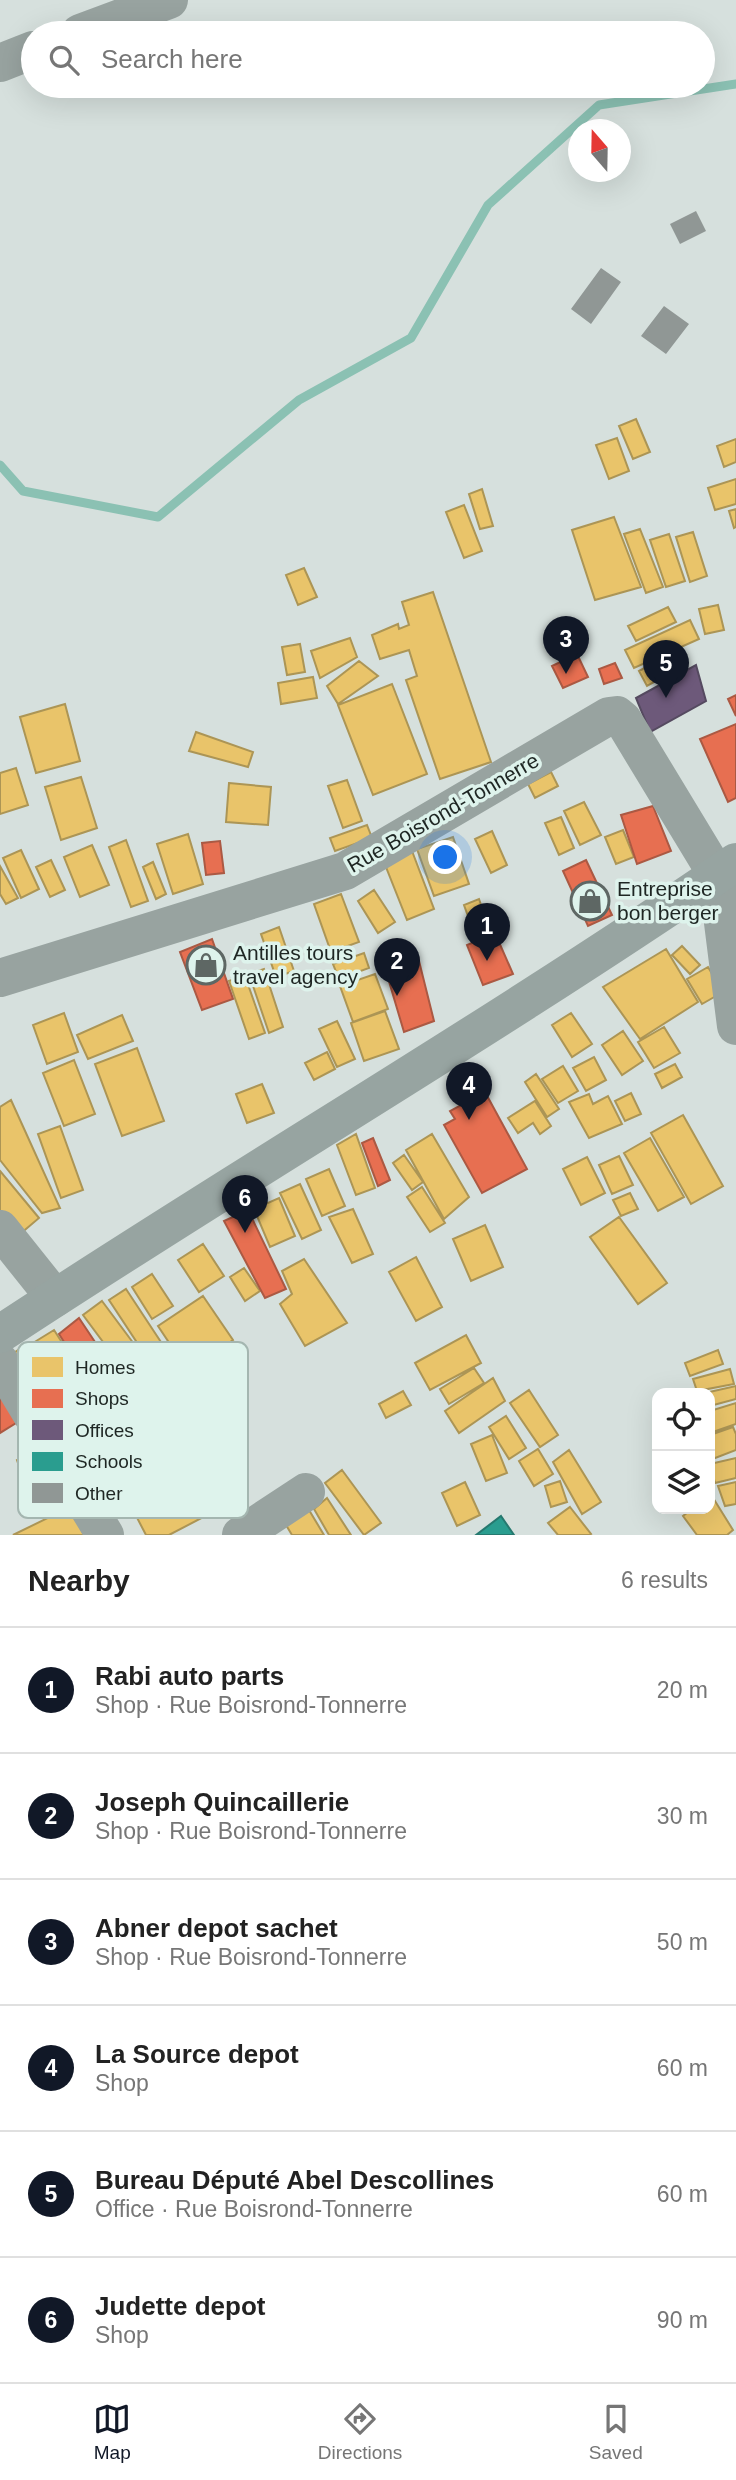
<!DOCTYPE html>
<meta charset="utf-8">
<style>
:root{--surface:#fff;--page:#f6f6f6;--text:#222;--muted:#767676;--line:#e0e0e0;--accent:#111827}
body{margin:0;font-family:Arial,sans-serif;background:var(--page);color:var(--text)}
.controls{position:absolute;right:21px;bottom:21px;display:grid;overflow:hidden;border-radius:14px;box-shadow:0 7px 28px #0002}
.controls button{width:63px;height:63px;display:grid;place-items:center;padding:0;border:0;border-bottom:2px solid var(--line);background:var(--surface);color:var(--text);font:35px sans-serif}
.compass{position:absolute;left:568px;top:119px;width:63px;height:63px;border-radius:50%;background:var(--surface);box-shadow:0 7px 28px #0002;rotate:340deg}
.you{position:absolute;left:446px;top:858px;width:24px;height:24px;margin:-18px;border:5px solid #fff;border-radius:50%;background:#1a73e8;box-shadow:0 0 0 10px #1a73e833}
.badge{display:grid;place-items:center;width:46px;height:46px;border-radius:50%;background:var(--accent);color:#fff;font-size:23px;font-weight:700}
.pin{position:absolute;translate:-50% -58px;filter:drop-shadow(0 2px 4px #0008)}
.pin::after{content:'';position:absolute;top:37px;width:24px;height:21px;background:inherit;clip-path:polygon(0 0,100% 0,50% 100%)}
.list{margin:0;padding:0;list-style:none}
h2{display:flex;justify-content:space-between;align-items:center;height:91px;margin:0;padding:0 28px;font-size:30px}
h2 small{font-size:23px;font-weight:400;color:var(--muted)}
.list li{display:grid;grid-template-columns:46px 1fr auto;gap:21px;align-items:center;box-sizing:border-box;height:126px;padding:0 28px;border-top:2px solid var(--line)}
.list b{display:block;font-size:26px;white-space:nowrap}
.list p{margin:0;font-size:23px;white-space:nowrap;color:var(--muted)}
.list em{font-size:23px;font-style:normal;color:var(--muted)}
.icon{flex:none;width:38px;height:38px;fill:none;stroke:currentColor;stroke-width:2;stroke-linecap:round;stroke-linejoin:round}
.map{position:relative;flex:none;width:736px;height:1535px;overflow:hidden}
.search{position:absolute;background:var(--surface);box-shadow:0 7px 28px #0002;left:21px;right:21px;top:21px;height:77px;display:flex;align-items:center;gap:18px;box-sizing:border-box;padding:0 24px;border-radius:38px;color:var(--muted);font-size:26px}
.sheet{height:847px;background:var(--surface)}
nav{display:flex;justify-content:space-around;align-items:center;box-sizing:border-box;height:98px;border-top:2px solid var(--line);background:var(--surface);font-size:19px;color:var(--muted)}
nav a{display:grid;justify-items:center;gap:4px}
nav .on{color:var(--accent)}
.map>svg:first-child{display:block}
.homes{fill:#e9c46a;stroke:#ac9555;stroke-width:2}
.shops{fill:#e76f51;stroke:#ab5943;stroke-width:2}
.offices{fill:#6d597a;stroke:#554a60;stroke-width:2}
.schools{fill:#2a9d8f;stroke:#26796f;stroke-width:2}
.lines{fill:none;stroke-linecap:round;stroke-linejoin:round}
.stream{stroke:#8bc1b3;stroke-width:9}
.building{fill:#909795}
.minor{stroke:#98a3a0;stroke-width:38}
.major{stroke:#97a4a1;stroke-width:38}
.labels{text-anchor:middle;stroke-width:7;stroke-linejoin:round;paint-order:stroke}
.street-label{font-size:21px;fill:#1e2623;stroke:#def3ec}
.poi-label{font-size:21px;fill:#1e2623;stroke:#def3ec;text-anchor:start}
.key{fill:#def3ec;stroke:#a4b6b0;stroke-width:2}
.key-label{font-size:19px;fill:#1e2623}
</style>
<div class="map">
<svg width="736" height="1535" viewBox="0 0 736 1535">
<rect width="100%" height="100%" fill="#d6e0dd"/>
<path class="homes" d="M636,419L650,452L633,459L619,426Z
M617,438L629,471L609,479L596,445Z
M736,439V462L724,467L717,446Z
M736,479V504L715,510L708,488Z
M482,489L493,526L480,529L469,494Z
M464,505L482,551L464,558L446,512Z
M736,509V527L734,528L729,511Z
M614,517L641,587L595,600L572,530Z
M640,529L663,587L646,593L624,534Z
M693,532L707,576L690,582L676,537Z
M669,534L685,581L666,587L650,540Z
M304,568L317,597L298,605L286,575Z
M433,592L491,762L440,779L406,680L417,676L409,650L380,659L372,635L398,624L399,629L409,625L402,602Z
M718,605L724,630L705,634L699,609Z
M668,607L676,622L636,641L628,626Z
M690,620L699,639L634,668L625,650Z
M350,638L357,657L320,678L311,651Z
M300,644L305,672L287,675L282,647Z
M678,650L685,665L647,686L639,671Z
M359,661L378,676L338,704L327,686Z
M313,677L317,698L281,704L278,683Z
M392,684L427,774L373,795L338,705Z
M65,704L80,761L36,773L20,717Z
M196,732L253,752L248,767L189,751Z
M16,768L28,805L0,814V773Z
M551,772L558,786L535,798L528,784Z
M81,777L97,828L61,840L45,787Z
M347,780L362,821L343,828L328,786Z
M229,783L271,787L268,825L226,822Z
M584,802L601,835L580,845L564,811Z
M561,817L574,848L559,855L545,823Z
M367,825L372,838L335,851L330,838Z
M623,830L634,857L616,864L605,837Z
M492,831L507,865L491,873L475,839Z
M188,834L203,884L173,894L157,844Z
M453,837L469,884L434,896L417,849Z
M126,840L148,901L131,907L109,847Z
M92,845L109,885L80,897L64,857Z
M21,850L39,889L21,898L3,858Z
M412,851L434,909L407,920L384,862Z
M51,860L65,890L50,897L36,867Z
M153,862L166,894L156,899L143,867Z
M0,866L18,898L6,904L0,894Z
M374,890L395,922L378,933L358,901Z
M341,894L359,942L331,952L314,904Z
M479,899L489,928L474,933L464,905Z
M279,927L294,971L276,977L261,934Z
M682,946L700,965L690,974L672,955Z
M666,949L698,1002L640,1039L603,987Z
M364,953L369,968L339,979L333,964Z
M708,967L723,992L702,1004L687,979Z
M264,969L283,1027L269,1033L249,974Z
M375,974L388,1009L353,1022L340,986Z
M245,976L265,1033L249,1039L229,981Z
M385,1011L399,1049L364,1061L351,1023Z
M64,1013L78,1052L47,1064L33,1025Z
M571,1013L592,1044L572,1057L552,1025Z
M122,1015L133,1041L88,1059L77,1035Z
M337,1021L355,1059L337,1067L319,1029Z
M664,1027L680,1053L654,1068L638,1042Z
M623,1031L643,1061L622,1075L602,1045Z
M137,1048L164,1121L122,1136L95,1064Z
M327,1052L335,1069L314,1080L305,1063Z
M594,1057L606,1080L586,1091L573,1068Z
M74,1060L95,1114L64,1126L43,1073Z
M675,1064L682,1077L662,1088L655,1074Z
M563,1066L578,1091L558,1103L542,1079Z
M536,1074L559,1109L547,1117L525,1082Z
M262,1084L274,1113L247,1123L236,1094Z
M631,1093L641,1114L625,1121L615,1101Z
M589,1094L593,1104L608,1096L622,1124L589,1138L569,1102Z
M11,1100L60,1208L42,1213L0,1160V1107Z
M535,1101L551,1126L540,1134L533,1123L518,1133L508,1118Z
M683,1115L723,1186L691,1204L651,1133Z
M60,1126L83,1190L61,1198L38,1134Z
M356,1134L375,1188L356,1195L337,1145Z
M432,1134L469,1197L444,1219L406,1150Z
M650,1138L684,1197L658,1211L624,1153Z
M404,1155L423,1182L412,1190L393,1163Z
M619,1156L633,1185L612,1194L599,1165Z
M587,1157L605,1193L581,1205L563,1169Z
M329,1169L345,1206L322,1216L306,1179Z
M0,1171L39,1218L13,1240L0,1224Z
M300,1184L321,1230L302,1239L280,1193Z
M422,1187L445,1223L430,1232L407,1197Z
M630,1193L638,1209L621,1216L613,1200Z
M279,1198L295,1236L270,1247L254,1209Z
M353,1209L373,1254L352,1263L329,1217Z
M619,1217L667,1283L638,1304L590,1237Z
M485,1225L503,1267L471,1281L453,1239Z
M203,1244L224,1276L199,1292L178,1260Z
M416,1257L442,1307L416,1321L389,1272Z
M304,1259L347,1323L305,1346L280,1304L292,1294L282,1271Z
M244,1268L260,1291L245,1301L230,1277Z
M152,1274L173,1306L152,1319L132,1287Z
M126,1289L182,1374L165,1385L109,1300Z
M203,1296L233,1340L188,1371L158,1326Z
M102,1301L134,1344L115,1358L83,1315Z
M54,1330L90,1386L68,1399L33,1343Z
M466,1335L481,1363L430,1390L415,1363Z
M27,1344L65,1399L46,1412L8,1357Z
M718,1350L723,1364L690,1376L685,1363Z
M474,1368L484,1383L449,1404L440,1389Z
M730,1369L734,1384L697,1391L693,1379Z
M493,1378L505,1401L459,1433L445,1411Z
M736,1386V1399L710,1406V1393H705Z
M529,1390L558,1435L540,1447L510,1403Z
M403,1391L411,1405L386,1418L379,1404Z
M736,1403V1424L710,1433V1411Z
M506,1416L526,1448L509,1459L489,1427Z
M733,1427L736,1434V1450L710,1460V1435Z
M492,1435L507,1473L486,1481L471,1444Z
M538,1449L553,1474L534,1486L519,1461Z
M569,1450L601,1502L582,1514L553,1462Z
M41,1451L57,1495L32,1504L17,1460Z
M736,1458V1478L715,1483L710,1464Z
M342,1470L381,1523L364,1535L325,1483Z
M195,1476L213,1512L169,1535H146L132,1508Z
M560,1481L567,1502L551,1507L545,1486Z
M465,1482L480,1515L457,1526L442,1493Z
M736,1482V1504L725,1506L718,1486Z
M710,1493L733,1530L727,1535H697L683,1516L692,1509H710Z
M327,1498L351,1535H329L314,1509Z
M303,1500L324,1535H292L280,1515Z
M70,1507L84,1535H13Z
M570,1507L591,1534L589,1535H558L548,1523Z"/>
<path class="shops" d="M577,654L588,677L563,688L552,666Z
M615,663L622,678L604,684L599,669Z
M736,695V716L728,699Z
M736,724V798L728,802L700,739Z
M653,806L671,851L637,864L621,815Z
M220,841L224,873L206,875L202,843Z
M586,860L612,915L588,926L563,871Z
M495,933L513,974L483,985L467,945Z
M212,939L233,999L202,1010L180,952Z
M418,957L434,1021L404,1032L385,968Z
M485,1092L527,1169L482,1193L444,1125L455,1119L450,1111Z
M373,1138L390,1180L378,1186L362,1143Z
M248,1210L286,1289L265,1298L224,1221Z
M79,1318L107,1360L85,1375L59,1334Z
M0,1382L21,1420L0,1433Z"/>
<path class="offices" d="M696,665L706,701L650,732L636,698Z"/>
<path class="schools" d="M501,1516L514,1535H476Z"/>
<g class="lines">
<path class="stream" d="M0,465L23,491L158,517L299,400L411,338L488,205L599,105L736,84"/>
</g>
<path class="building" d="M696,211L706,231L680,244L670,224Z
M601,268L621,282L591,324L571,309Z
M664,306L689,324L666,354L641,336Z"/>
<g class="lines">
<path class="minor" d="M80,33L169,0
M0,63L33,50
M0,978L345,871L609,716L617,715L623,720L717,875L736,1026
M0,1229L55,1298
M0,1362L105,1535
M241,1535L306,1492"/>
<path class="major" d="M0,1334C243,1174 495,1027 736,862"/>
</g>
<defs>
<symbol id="shop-ring" viewBox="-11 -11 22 22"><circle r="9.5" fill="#def3ec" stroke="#5e6764" stroke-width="1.5"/><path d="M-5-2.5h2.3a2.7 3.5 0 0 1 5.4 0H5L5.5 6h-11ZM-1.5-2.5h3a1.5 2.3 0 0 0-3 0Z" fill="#5e6764"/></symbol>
</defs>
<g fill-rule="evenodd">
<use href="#shop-ring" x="568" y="879" width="44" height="44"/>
<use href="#shop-ring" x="184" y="943" width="44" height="44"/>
</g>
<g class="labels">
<g class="street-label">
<text transform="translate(443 813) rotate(-30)" y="7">Rue Boisrond-Tonnerre</text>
</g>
<g class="poi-label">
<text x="617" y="896">Entreprise<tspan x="617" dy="24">bon berger</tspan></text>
<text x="233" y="960">Antilles tours<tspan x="233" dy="24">travel agency</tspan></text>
</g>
</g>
<rect x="18" y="1342" width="230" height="176" rx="10" class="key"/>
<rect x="32" y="1357" width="31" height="20" fill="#e9c46a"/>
<rect x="32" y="1389" width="31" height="19" fill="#e76f51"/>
<rect x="32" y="1420" width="31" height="20" fill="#6d597a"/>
<rect x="32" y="1452" width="31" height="19" fill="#2a9d8f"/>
<rect x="32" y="1483" width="31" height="20" fill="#909795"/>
<g class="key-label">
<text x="75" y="1374">Homes</text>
<text x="75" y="1405">Shops</text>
<text x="75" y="1437">Offices</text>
<text x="75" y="1468">Schools</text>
<text x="75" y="1500">Other</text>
</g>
</svg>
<div class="controls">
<button><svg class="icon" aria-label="locate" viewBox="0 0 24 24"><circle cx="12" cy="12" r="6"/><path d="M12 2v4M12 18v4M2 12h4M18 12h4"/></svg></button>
<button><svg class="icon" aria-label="layers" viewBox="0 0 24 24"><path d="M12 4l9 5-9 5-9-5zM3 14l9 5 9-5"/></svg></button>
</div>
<svg class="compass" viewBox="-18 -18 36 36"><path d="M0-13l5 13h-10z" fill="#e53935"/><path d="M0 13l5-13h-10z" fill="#767676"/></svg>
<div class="you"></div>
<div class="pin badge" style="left:487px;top:961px">1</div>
<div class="pin badge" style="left:397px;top:996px">2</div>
<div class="pin badge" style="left:566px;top:674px">3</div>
<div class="pin badge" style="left:469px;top:1120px">4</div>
<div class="pin badge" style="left:666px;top:698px">5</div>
<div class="pin badge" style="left:245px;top:1233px">6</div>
<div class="search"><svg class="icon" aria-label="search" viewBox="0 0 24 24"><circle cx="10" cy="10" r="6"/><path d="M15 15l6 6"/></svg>Search here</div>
</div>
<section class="sheet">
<h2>Nearby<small>6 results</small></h2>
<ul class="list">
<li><span class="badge">1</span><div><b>Rabi auto parts</b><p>Shop · Rue Boisrond-Tonnerre</p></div><em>20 m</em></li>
<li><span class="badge">2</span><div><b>Joseph Quincaillerie</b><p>Shop · Rue Boisrond-Tonnerre</p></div><em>30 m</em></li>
<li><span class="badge">3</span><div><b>Abner depot sachet</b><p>Shop · Rue Boisrond-Tonnerre</p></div><em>50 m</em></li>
<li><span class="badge">4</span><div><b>La Source depot</b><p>Shop</p></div><em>60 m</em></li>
<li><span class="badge">5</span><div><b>Bureau Député Abel Descollines</b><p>Office · Rue Boisrond-Tonnerre</p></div><em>60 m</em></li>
<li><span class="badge">6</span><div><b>Judette depot</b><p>Shop</p></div><em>90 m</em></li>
</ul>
</section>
<nav>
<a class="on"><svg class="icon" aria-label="map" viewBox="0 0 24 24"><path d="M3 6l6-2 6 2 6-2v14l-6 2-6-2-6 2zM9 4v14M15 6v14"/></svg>Map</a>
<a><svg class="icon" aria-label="directions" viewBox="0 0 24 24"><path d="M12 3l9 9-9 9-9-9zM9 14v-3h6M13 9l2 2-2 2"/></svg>Directions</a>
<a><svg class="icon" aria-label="saved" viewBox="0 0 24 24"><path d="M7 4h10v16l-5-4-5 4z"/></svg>Saved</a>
</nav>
